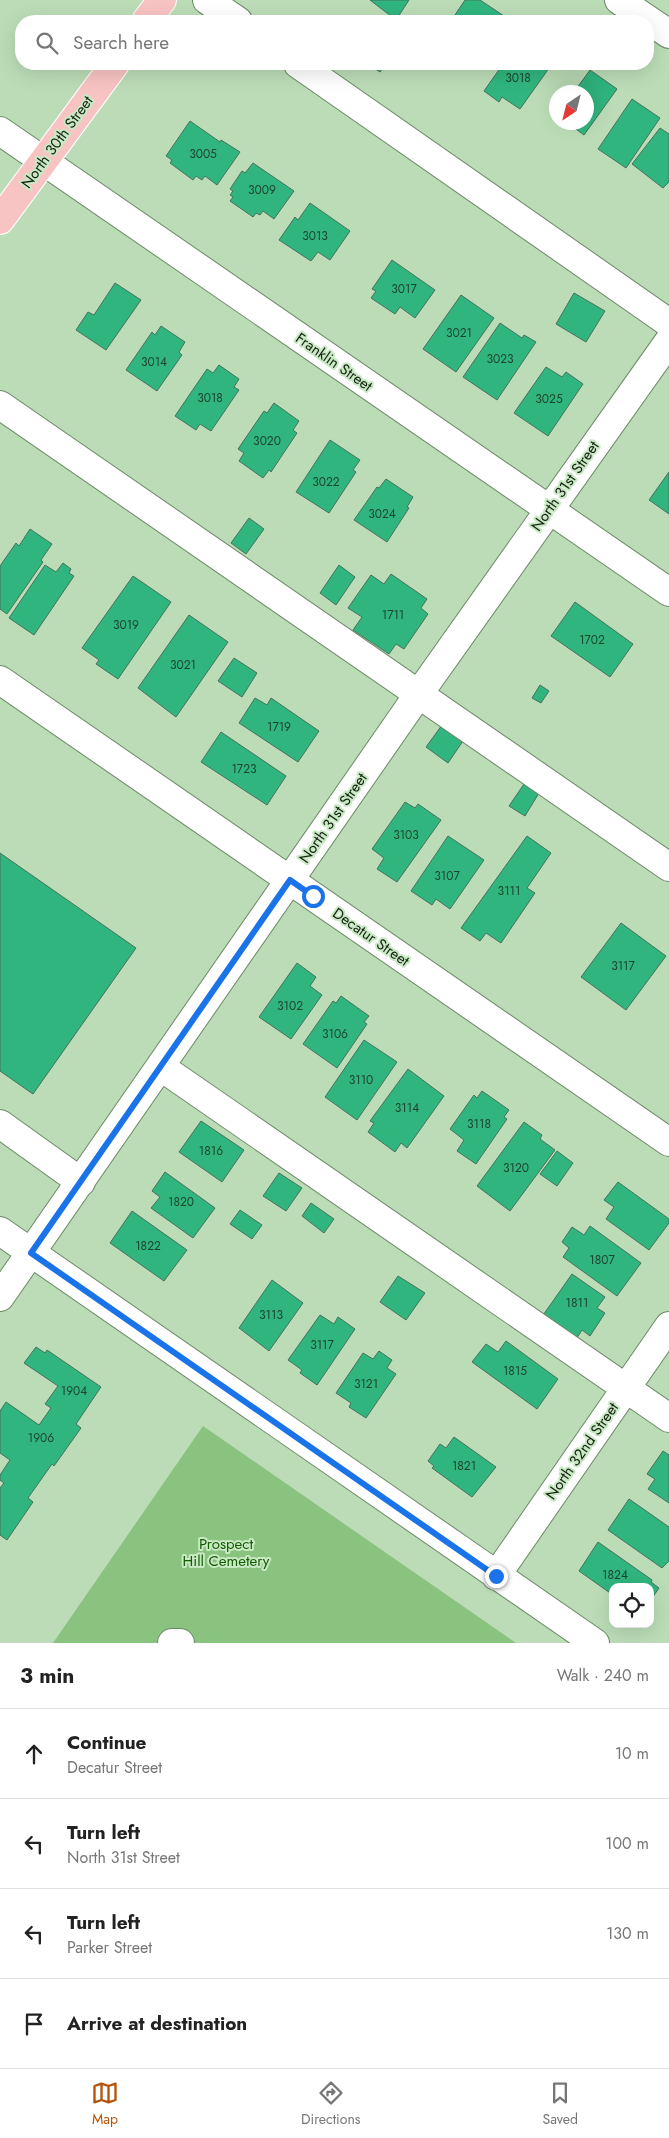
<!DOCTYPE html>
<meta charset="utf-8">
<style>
:root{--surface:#fff;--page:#f2f2f2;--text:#222;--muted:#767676;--line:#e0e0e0;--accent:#b45309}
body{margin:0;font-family:Jost,sans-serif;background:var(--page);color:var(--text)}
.controls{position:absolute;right:15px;bottom:15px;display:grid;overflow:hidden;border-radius:10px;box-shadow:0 5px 20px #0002}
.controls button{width:45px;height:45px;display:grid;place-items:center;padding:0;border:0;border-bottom:1px solid var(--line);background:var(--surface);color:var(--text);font:25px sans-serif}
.compass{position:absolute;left:549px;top:85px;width:45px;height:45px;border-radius:50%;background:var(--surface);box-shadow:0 5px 20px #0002;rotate:215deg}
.stop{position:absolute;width:15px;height:15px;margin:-11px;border:4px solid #1a73e8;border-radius:50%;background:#fff}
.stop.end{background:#1a73e8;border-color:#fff;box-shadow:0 1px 5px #0008}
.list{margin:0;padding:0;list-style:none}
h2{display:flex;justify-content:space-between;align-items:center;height:65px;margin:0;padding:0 20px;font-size:21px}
h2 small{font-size:16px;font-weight:400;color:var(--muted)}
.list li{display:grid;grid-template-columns:32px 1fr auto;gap:15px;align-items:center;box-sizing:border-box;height:90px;padding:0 20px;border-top:1px solid var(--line)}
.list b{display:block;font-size:19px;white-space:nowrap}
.list p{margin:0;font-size:16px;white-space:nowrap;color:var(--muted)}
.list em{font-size:16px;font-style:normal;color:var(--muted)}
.icon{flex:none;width:28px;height:28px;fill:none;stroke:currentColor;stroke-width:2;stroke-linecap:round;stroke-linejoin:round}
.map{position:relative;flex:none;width:669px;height:1643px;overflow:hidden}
.search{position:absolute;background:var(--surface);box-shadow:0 5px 20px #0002;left:15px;right:15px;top:15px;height:55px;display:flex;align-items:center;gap:12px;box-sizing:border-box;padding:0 18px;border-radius:20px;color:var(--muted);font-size:19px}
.sheet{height:425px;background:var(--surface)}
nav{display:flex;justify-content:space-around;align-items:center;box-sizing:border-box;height:70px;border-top:1px solid var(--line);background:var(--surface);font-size:14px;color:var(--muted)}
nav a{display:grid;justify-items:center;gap:2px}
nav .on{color:var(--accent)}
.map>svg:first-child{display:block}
.green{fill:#8ac380}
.building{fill:#30b57e;stroke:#46725c}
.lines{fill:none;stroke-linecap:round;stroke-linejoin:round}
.minor-casing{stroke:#6c8967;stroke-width:30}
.major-casing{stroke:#fff;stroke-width:30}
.minor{stroke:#fff;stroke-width:28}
.major{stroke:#f8c4c3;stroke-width:28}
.route{stroke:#1a73e8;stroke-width:6}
.labels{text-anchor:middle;stroke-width:4;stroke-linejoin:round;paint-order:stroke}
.number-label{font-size:12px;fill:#1c452e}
.street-label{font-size:15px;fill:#152013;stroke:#c9e9c4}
.park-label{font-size:15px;fill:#135d03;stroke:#c9e9c4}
</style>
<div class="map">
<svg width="669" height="1643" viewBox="0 0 669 1643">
<rect width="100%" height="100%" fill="#bcdcb7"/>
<path class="green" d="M203,1426L516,1643H53Z"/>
<path class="building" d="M370,0H409L396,20Z
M465,0H480L507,18L505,21H451Z
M368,64H386L380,72Z
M457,64H471L467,70Z
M503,64H552L520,109L502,97L499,102L484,91Z
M590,70L617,89L584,135L569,124L586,122V92H574Z
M632,99L660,118L626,168L598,149Z
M190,121L220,142L221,140L240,152L217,185L205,176L202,180L196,176L193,180L170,163L172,160L166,156Z
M660,128L669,134V182L663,188L632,164Z
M253,163L294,191L274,219L263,211L260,215L256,213L253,217L230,201L233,197L230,195L233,191L230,189L242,171L245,173Z
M310,203L350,231L330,260L318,252L311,261L279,240L295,217L298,220Z
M392,260L435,290L415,318L400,307L395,314L371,298L376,291L372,289Z
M115,283L141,300L106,350L76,330L88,312L94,315Z
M574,293L605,311L586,342L556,324Z
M461,295L494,318L456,372L423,349Z
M500,323L522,338L524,335L536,342L497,400L463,377Z
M161,326L185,342L179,352L182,355L157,391L126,370L152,332L155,335Z
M219,365L239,379L234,387L239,390L211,431L200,424L196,430L175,416L207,369L213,373Z
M546,367L562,377L566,372L583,384L548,436L514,413Z
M274,403L299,421L293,430L297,433L271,472L269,470L263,478L239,461L244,453L238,449L264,411L267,413Z
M330,440L360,460L353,470L356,472L329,513L296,492Z
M669,472V514L649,500Z
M386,479L413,497L407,507L409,508L387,542L354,520L377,487L379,488Z
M249,518L264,529L246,554L231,543Z
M30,529L52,544L41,560L43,562L7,614L0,609V566L16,543L19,546Z
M63,563L71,569L69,573L74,576L34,635L9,618L45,565L56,572Z
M339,565L355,577L336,605L320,593Z
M391,574L427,599L421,608L428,614L404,649L396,644L389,654L353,630L362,617L348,608L371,575L384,584Z
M133,576L171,602L118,679L96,664L99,660L82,648Z
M575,602L633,644L610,677L551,636Z
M189,615L228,642L176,717L138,688Z
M234,658L257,673L242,697L218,681Z
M540,685L549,691L541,703L532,698Z
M255,698L267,705L271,698L319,731L298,762L239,723Z
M442,725L463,741L448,763L426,747Z
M221,732L286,776L267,805L201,762Z
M524,784L539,793L525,816L509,806Z
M405,802L415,808L418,804L441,820L397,882L377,869L384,858L372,849Z
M448,836L484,860L450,909L436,899L432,905L411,891Z
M527,836L551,853L527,888L535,893L501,943L486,933L480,941L461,928Z
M0,853L136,948L33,1094L0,1071Z
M621,923L666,956L626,1010L581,977Z
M297,963L316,977L310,986L322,995L291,1039L259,1017Z
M341,996L369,1016L364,1022L367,1024L337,1068L303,1044L333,1001L336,1003Z
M364,1040L397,1062L357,1120L325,1097Z
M408,1069L444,1096L407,1148L401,1143L395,1152L368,1132L374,1123L370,1121Z
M482,1091L509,1110L504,1117L507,1119L476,1164L457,1151L464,1140L450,1129L474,1095L477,1098Z
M201,1121L244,1150L222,1182L179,1152Z
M524,1122L542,1135L540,1139L555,1150L510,1211L477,1186Z
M557,1151L573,1163L557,1186L540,1174Z
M165,1172L215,1208L193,1238L151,1208L160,1197L152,1191Z
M279,1173L302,1188L286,1211L263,1196Z
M618,1182L669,1219V1223L649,1250L606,1219L614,1207L604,1200Z
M311,1203L334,1219L324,1233L302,1216Z
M240,1210L262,1225L252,1239L230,1224Z
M132,1211L187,1250L164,1281L110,1243Z
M590,1226L641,1263L617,1296L563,1257L569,1248L562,1242L572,1227L584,1235Z
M572,1274L605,1297L597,1308L605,1313L590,1336L582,1330L575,1341L541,1318Z
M398,1276L425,1293L406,1320L380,1302Z
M272,1280L303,1303L269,1351L239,1328Z
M320,1315L334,1324L338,1317L355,1329L317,1385L300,1373L302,1370L288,1360Z
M506,1341L558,1379L537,1409L472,1362L486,1344L498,1352Z
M36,1347L45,1353L47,1350L101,1387L76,1424L81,1428L54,1466L52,1464L28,1498L33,1502L7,1540L0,1535V1488L4,1483L0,1480V1475L10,1460L0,1453V1411L6,1402L39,1425L51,1408L45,1404L58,1386L24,1363Z
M379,1351L392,1360L387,1368L396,1374L366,1418L349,1407L351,1403L336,1393L363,1353L373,1359Z
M454,1437L496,1467L472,1497L432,1468L434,1466L428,1461L440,1444L446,1448Z
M663,1451L669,1455V1503L648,1489L655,1479L647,1474Z
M629,1499L669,1527V1561L662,1568L608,1530Z
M598,1542L652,1580L651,1582L659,1588L650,1601V1587H613V1595L579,1571Z"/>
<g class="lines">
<defs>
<path id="minor" d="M207,0L238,21
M619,0L669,34
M298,64L669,323
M0,131L669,592
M0,405L669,867
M0,680L669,1142
M161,1067L669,1418
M0,1124L81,1182
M0,1231L595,1643
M0,1297L418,695L669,341
M496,1576L669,1326
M172,1643H180"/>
<path id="major" d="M146,21L162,0
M0,220L115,64"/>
</defs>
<use href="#minor" class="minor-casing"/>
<use href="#major" class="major-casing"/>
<use href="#minor" class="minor"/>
<use href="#major" class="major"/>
</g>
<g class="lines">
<path class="route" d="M313,896L290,880L31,1253L496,1576"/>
</g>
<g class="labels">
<g class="number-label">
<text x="518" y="82">3018</text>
<text x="203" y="158">3005</text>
<text x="262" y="194">3009</text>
<text x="315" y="240">3013</text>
<text x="404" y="293">3017</text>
<text x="459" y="337">3021</text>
<text x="500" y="363">3023</text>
<text x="154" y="366">3014</text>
<text x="210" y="402">3018</text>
<text x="549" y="403">3025</text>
<text x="267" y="445">3020</text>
<text x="326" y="486">3022</text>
<text x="382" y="518">3024</text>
<text x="393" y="619">1711</text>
<text x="126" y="629">3019</text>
<text x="592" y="644">1702</text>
<text x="183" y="669">3021</text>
<text x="279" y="731">1719</text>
<text x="244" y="773">1723</text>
<text x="406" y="839">3103</text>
<text x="447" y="880">3107</text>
<text x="509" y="895">3111</text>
<text x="623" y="970">3117</text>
<text x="290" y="1010">3102</text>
<text x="335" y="1038">3106</text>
<text x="361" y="1084">3110</text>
<text x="407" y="1112">3114</text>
<text x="479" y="1128">3118</text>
<text x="211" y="1155">1816</text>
<text x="516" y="1172">3120</text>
<text x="181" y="1206">1820</text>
<text x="148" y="1250">1822</text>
<text x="602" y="1264">1807</text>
<text x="577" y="1307">1811</text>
<text x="271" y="1319">3113</text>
<text x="322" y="1349">3117</text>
<text x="515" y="1375">1815</text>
<text x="366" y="1388">3121</text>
<text x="74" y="1395">1904</text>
<text x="41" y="1442">1906</text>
<text x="464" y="1470">1821</text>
<text x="615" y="1579">1824</text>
</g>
<g class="street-label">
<text transform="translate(57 142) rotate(-54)" y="5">North 30th Street</text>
<text transform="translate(334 362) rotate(35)" y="5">Franklin Street</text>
<text transform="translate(565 486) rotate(-55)" y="5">North 31st Street</text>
<text transform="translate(333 818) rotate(-55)" y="5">North 31st Street</text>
<text transform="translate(371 937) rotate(35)" y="5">Decatur Street</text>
<text transform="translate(582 1451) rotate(-55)" y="5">North 32nd Street</text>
</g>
<g class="park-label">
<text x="226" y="1549">Prospect<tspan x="226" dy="17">Hill Cemetery</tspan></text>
</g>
</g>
</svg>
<div class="controls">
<button><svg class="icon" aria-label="locate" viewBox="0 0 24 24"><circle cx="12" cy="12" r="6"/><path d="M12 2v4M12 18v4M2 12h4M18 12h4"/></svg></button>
</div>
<svg class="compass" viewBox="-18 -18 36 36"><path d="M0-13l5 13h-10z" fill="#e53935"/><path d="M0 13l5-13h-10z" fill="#767676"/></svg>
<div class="stop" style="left:313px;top:896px"></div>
<div class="stop end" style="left:496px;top:1576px"></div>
<div class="search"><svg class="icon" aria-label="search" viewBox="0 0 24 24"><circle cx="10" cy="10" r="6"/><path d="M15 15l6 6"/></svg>Search here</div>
</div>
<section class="sheet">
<h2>3 min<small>Walk · 240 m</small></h2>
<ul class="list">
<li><svg class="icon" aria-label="ahead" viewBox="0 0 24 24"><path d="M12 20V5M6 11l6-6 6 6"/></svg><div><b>Continue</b><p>Decatur Street</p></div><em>10 m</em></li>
<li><svg class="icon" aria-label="left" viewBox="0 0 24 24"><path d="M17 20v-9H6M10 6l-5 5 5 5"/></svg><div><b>Turn left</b><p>North 31st Street</p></div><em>100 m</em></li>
<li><svg class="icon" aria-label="left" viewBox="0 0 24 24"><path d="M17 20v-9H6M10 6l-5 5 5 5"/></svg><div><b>Turn left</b><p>Parker Street</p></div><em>130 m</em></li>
<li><svg class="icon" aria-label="arrive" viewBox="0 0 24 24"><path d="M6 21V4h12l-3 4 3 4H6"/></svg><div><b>Arrive at destination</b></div></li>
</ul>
</section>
<nav>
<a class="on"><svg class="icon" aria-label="map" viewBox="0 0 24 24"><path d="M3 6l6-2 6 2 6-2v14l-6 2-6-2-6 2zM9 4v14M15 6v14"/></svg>Map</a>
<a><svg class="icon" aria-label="directions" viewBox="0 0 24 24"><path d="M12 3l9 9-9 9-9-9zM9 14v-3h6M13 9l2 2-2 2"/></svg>Directions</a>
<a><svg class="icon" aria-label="saved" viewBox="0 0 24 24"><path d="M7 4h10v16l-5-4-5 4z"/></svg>Saved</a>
</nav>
